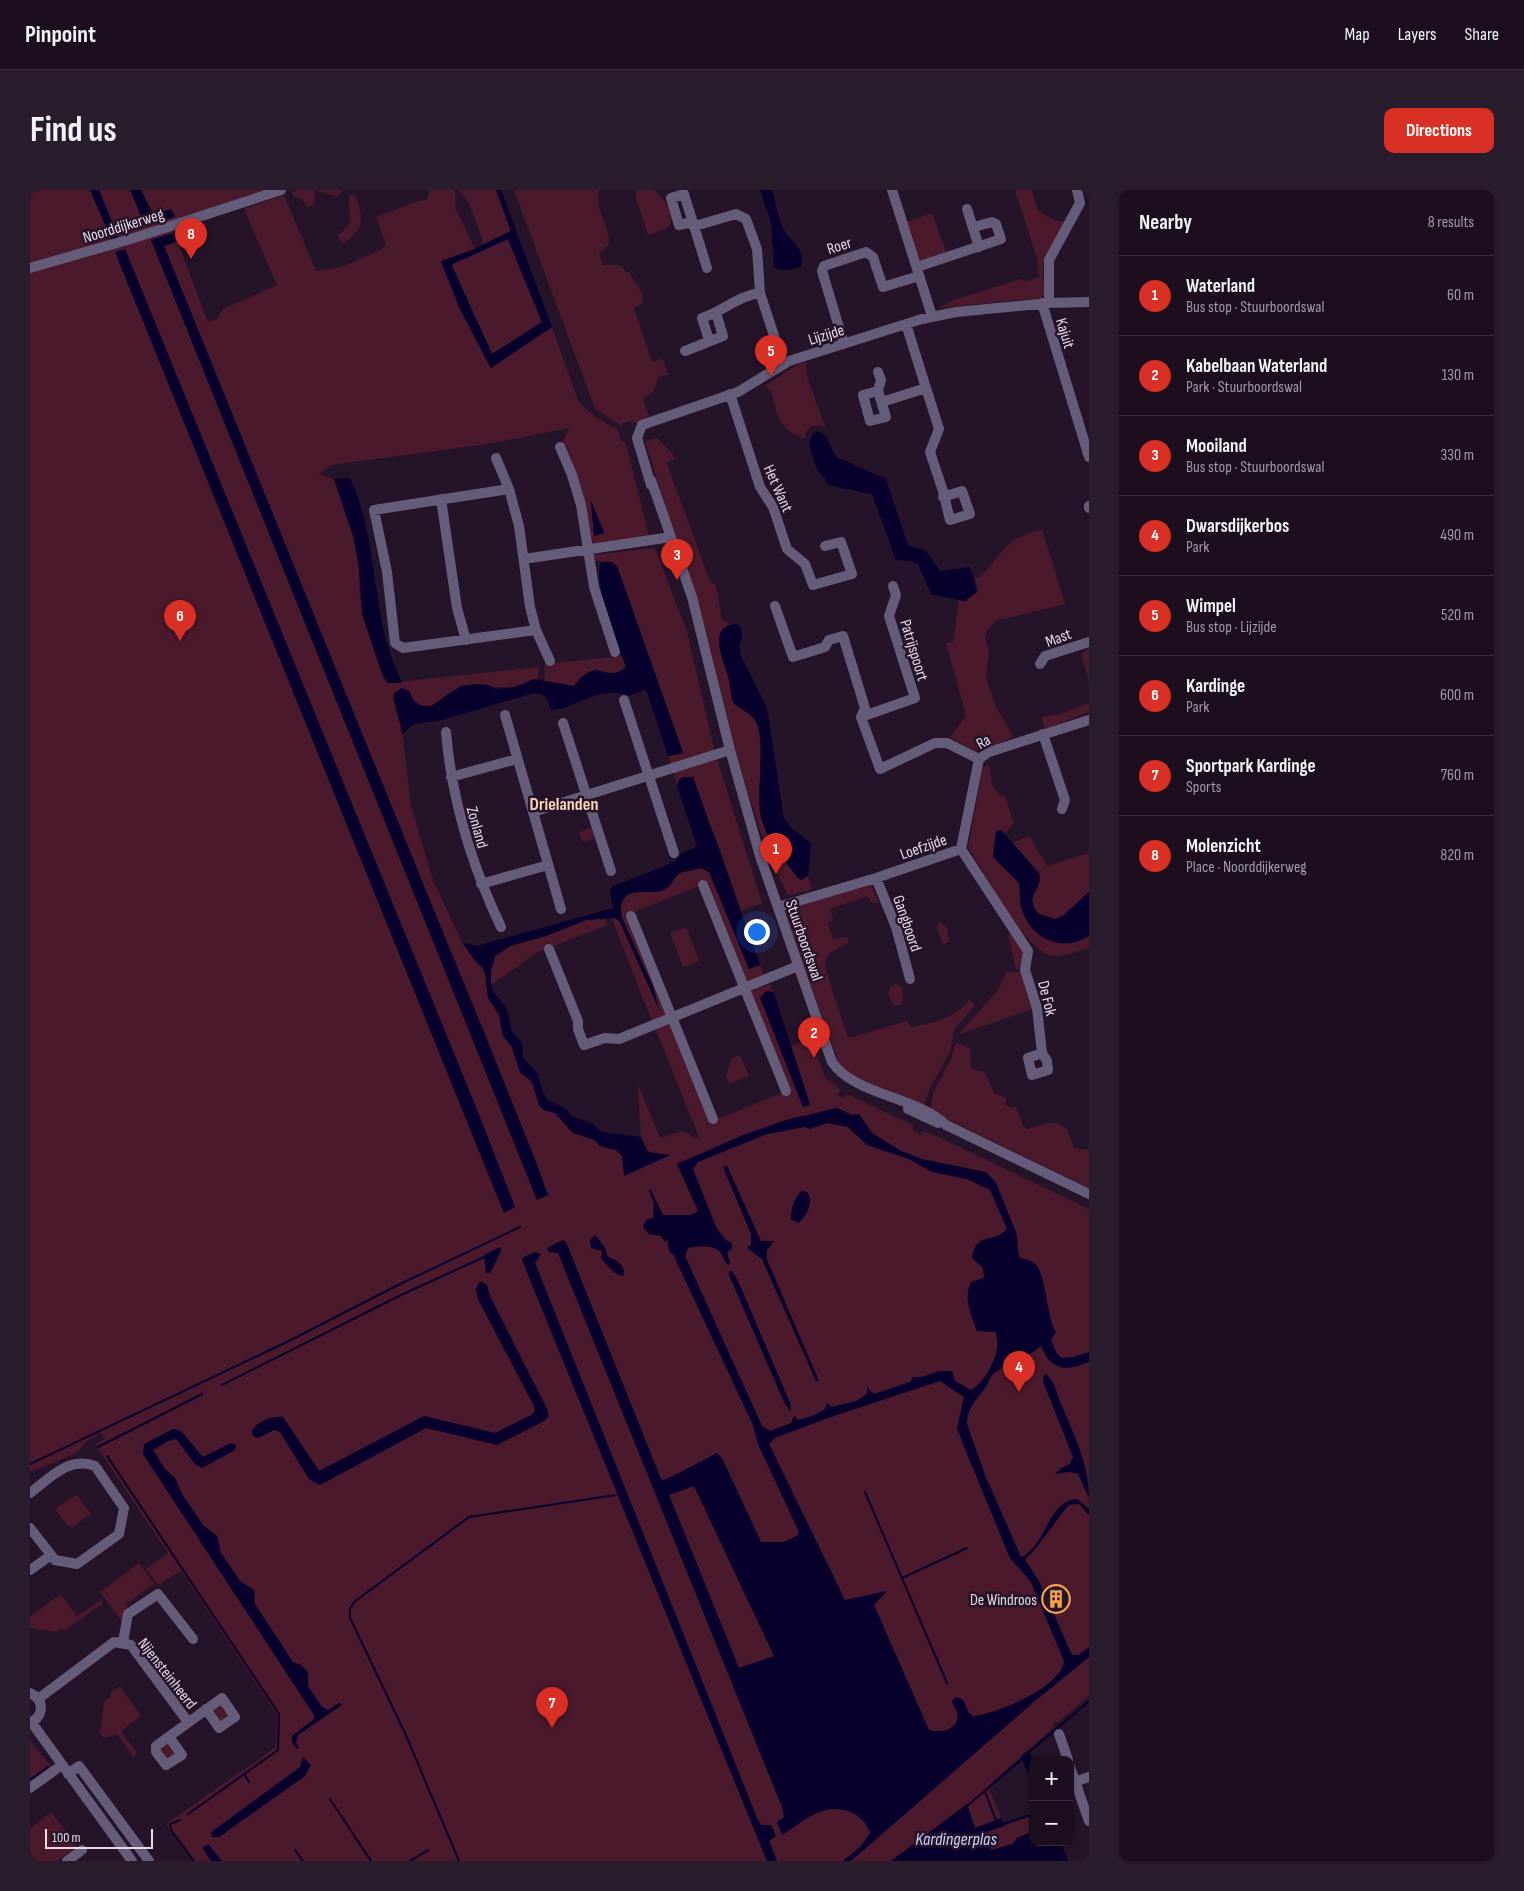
<!DOCTYPE html>
<meta charset="utf-8">
<style>
:root{--surface:#1c0e1f;--page:#291c2c;--text:#f1f3f6;--muted:#a09ca4;--line:#3a2e3d;--accent:#d93025}
body{margin:0;font-family:"Sofia Sans Condensed",sans-serif;background:var(--page);color:var(--text)}
.controls{position:absolute;right:15px;bottom:15px;display:grid;overflow:hidden;border-radius:10px;box-shadow:0 1px 4px #0004}
.controls button{width:45px;height:45px;display:grid;place-items:center;padding:0;border:0;border-bottom:1px solid var(--line);background:var(--surface);color:var(--text);font:25px sans-serif}
.scale{position:absolute;left:15px;bottom:12px;width:108px;box-sizing:border-box;padding-left:5px;border:2px solid #e6dae9;border-top:0;font-size:14px;line-height:18px;white-space:nowrap;color:#e6dae9;-webkit-text-stroke:4px #251329;paint-order:stroke}
.you{position:absolute;left:726px;top:741px;width:18px;height:18px;margin:-12px;border:4px solid #fff;border-radius:50%;background:#1a73e8;box-shadow:0 0 0 8px #1a73e833}
.badge{display:grid;place-items:center;width:32px;height:32px;border-radius:50%;background:var(--accent);color:#fff;font-size:16px;font-weight:700}
.pin{position:absolute;translate:-50% -41px;filter:drop-shadow(0 1px 2px #0008)}
.pin::after{content:'';position:absolute;top:26px;width:18px;height:15px;background:inherit;clip-path:polygon(0 0,100% 0,50% 100%)}
.list{margin:0;padding:0;list-style:none}
h2{display:flex;justify-content:space-between;align-items:center;height:65px;margin:0;padding:0 20px;font-size:21px}
h2 small{font-size:16px;font-weight:400;color:var(--muted)}
.list li{display:grid;grid-template-columns:32px 1fr auto;gap:15px;align-items:center;box-sizing:border-box;height:80px;padding:0 20px;border-top:1px solid var(--line)}
.list b{display:block;font-size:19px;white-space:nowrap}
.list p{margin:0;font-size:16px;white-space:nowrap;color:var(--muted)}
.list em{font-size:16px;font-style:normal;color:var(--muted)}
.map{position:relative;flex:none;width:1059px;height:1671px;overflow:hidden;border-radius:10px}
header{display:flex;align-items:center;gap:30px;box-sizing:border-box;height:70px;padding:0 25px;background:var(--surface);border-bottom:1px solid var(--line)}
header strong{font-size:24px}
nav{display:flex;gap:28px;margin-inline-start:auto;font-size:18px}
.intro{display:flex;align-items:center;justify-content:space-between;box-sizing:border-box;height:120px;padding:0 30px}
h1{margin:0;font-size:35px}
.button{padding:12px 22px;border-radius:10px;background:var(--accent);color:#fff;font-size:18px;font-weight:700}
main{display:flex;gap:30px;padding:0 30px}
aside{flex:1;background:var(--surface);border-radius:10px;box-shadow:0 1px 4px #0004}
.map>svg:first-child{display:block}
.green{fill:#4a192b;fill-rule:evenodd}
.water{fill:#07002d;fill-rule:evenodd}
.lines{fill:none;stroke-linecap:round;stroke-linejoin:round}
.stream{stroke:#07002d;stroke-width:2}
.minor{stroke:#655c7a;stroke-width:10}
.labels{text-anchor:middle;stroke-width:5;stroke-linejoin:round;paint-order:stroke}
.street-label{font-size:16px;fill:#e6dae9;stroke:#251329}
.poi-label{font-size:16px;fill:#e6dae9;stroke:#251329;text-anchor:end}
.neighbourhood-label{font-size:18px;font-weight:bold;fill:#fdd6b7;stroke:#251329}
.water-label{font-size:18px;font-style:italic;fill:#c9cff7;stroke:#251329}
</style>
<header>
<strong>Pinpoint</strong>
<nav><a>Map</a><a>Layers</a><a>Share</a></nav>
</header>
<div class="intro"><h1>Find us</h1><a class="button">Directions</a></div>
<main>
<div class="map">
<svg width="1059" height="1671" viewBox="0 0 1059 1671">
<rect width="100%" height="100%" fill="#251329"/>
<path class="green" d="M0,0H235L140,32L178,132L187,129L193,119L247,95L214,19L254,5L286,81L312,77L352,59L356,54L346,27L391,10H397L400,0H424L426,6L425,17L445,59L411,72L429,117L460,177L522,137L549,213L566,227L588,240L590,249L596,254L619,346L560,357L533,252L539,238L458,254L301,275L289,284L304,289L324,349L329,378L330,408L357,493L509,477L508,490C499,489 492,497 483,497C462,499 445,491 424,500C413,505 408,518 394,517C385,516 382,509 379,501L363,508L371,532L381,616L403,690L434,756L451,776L455,783L458,808L469,825L473,846L482,857L490,882L502,892L514,920L525,923L543,943L565,950L576,958L586,960L592,965L595,977L623,963L616,960L611,949L608,894L630,948L653,941L666,948L669,947L625,838L640,832L683,931L759,900L719,802L740,794L744,803L740,801L731,808L770,910L778,908L761,856L781,850L795,887L811,900L807,905L814,908L817,904L883,935V941L891,945L892,941L911,948L1059,1019V1506L1027,1533L1026,1531L1023,1533L1024,1537L958,1596L971,1628L963,1631L966,1638L1003,1626V1652L1028,1671H163L136,1634L246,1557L247,1525L151,1381L128,1395L116,1379L138,1363L65,1254L75,1249L71,1243L58,1250L45,1264L0,1282ZM561,311L574,342L564,345L561,312ZM379,661L455,843L518,1005L511,1008Z
M268,0H313L307,6L285,0L283,15L278,17L271,9L263,6L262,2Z
M428,0H466L481,41L452,54V48L438,11Z
M484,0H569C563,19 581,36 579,55L569,63L573,76L581,74L592,76L596,82H599C604,93 616,101 612,114L604,118L622,172L633,168L638,185L628,186L624,201L613,209L619,227L608,234L599,231L590,235L565,219Z
M608,0H624C634,7 647,26 638,38L618,45L605,5Z
M985,0H1002L1008,21L1024,30L1036,32L1013,72L1014,105L1012,108L907,118L924,110L990,89L997,91L1009,87L1007,69Z
M325,4C333,27 336,38 314,53L309,50V44C328,30 317,26 319,6Z
M902,23L917,65L889,71L876,32Z
M478,49L512,132L462,164L422,76V74Z
M776,172L777,187L795,236V239L792,235L782,236L776,242L775,249C748,239 748,225 740,199L738,200L735,196L765,176Z
M627,248L642,263L645,269L637,273L641,285L680,391L686,395L692,430L702,435H698L699,491L704,514C712,519 721,523 725,531C737,549 725,604 732,630C738,652 755,670 768,688L778,686L782,700L758,705L738,666L706,564L677,444L615,252Z
M1012,339L1035,414L965,431L957,441L955,449L959,462L956,487L966,517L984,547L949,561H945L920,547L936,526L916,453L923,452L929,410L936,411L948,400L945,389C960,381 965,367 977,356C988,346 999,343 1012,339Z
M625,358L657,442L685,562L641,574L638,566L653,562L587,376L582,372L562,371L561,365Z
M1059,458V492L1051,464Z
M592,466L596,477C586,486 577,483 565,479L551,487L544,496L528,495L514,491L515,470L518,475L524,473Z
M1059,513V522L1015,539L1011,527L1030,524Z
M687,569L732,713L711,721L690,659L680,634L649,590L647,596L643,582Z
M959,575L962,594L969,605L975,606L984,633L975,644L971,640L963,667L989,693L991,718L1056,748L1059,746V758C1048,761 1032,768 1022,766C993,759 956,683 938,658L953,577Z
M562,637L566,648L553,652L549,642Z
M995,647H1000L1017,676L1059,663V702L1034,725L1025,729C1013,728 999,721 1002,706C1004,700 1009,695 1010,688L983,653Z
M671,678L679,682L720,779L730,775L735,787L716,794L674,694L599,724L637,825L622,831L581,727L587,728L590,732L629,819L623,797L592,728C586,699 611,700 632,701L649,683Z
M840,692L849,713H842L837,706L800,719L803,730L798,733L803,749L818,747L819,753C811,756 798,761 795,771C794,776 815,841 819,848L877,831L880,837C902,833 925,829 939,810L945,815L924,840L920,862L900,898L893,919L823,886L810,876L754,721Z
M575,728L578,735L508,762L461,795V781L465,766L480,756L516,746L556,730Z
M910,732L917,737L919,752L913,754L907,738Z
M656,737L669,771L653,777L640,743Z
M981,743L994,760L990,779H986L978,745Z
M976,782H993L1004,819L929,844L968,800Z
M866,794L871,797L873,804L871,815L864,816L858,804L860,798Z
M926,852L940,858L941,879L955,882L964,903L977,908L975,914L981,918L986,917L993,936L998,939L1017,933H1028L1037,940L1044,958L1059,960V998L900,921L903,903L921,869Z
M710,865L719,886L699,894L696,887L702,868Z
M44,1306H48L61,1324L43,1337L38,1336L25,1319Z
M109,1373L124,1394L96,1414L99,1420L93,1433L70,1402Z
M28,1406H32L47,1426L71,1410L73,1413L34,1441L32,1438L26,1442L0,1438V1427Z
M90,1496L111,1526L91,1541L107,1563L103,1567L87,1544L74,1548L70,1543L74,1512L81,1506L80,1503Z
M188,1513L202,1526L190,1534L179,1520Z
M0,1550L22,1578L0,1594Z
M139,1550L149,1564L137,1573L129,1562L131,1556Z
M21,1622L47,1656L27,1671H6L0,1663V1639Z"/>
<path class="water" d="M60,0H69L89,49L82,51Z
M100,0H111L123,24L141,19L145,27L115,35Z
M466,0H471L522,137L461,178L429,117L411,71L445,59L481,41ZM478,49L512,132L462,164L422,76L423,74Z
M730,0H742C746,12 748,31 755,42C763,53 776,60 771,76C764,80 750,82 744,77L741,32Z
M152,40L154,49L134,56L501,959L518,1005L507,1010L121,50Z
M95,59L448,922L485,1017L474,1023L85,62Z
M788,241L796,246L806,267L856,289L878,355L896,361L910,381L940,377L947,402L934,411L901,404L888,374L881,371L866,370L842,304L798,295L795,288L787,280L779,255L782,245Z
M320,288C344,340 342,395 356,450C360,465 366,479 372,493H358L353,487L332,424L329,378L324,349L304,289Z
M561,311L574,343L564,346Z
M571,372H582L587,376L653,563L638,566L616,499L598,506C571,494 547,518 521,520C517,508 518,505 504,503L412,530L384,534L372,544C371,532 362,512 364,503L372,498L379,501L384,511L392,516H401L431,496L447,494L458,495L465,499L485,497L504,489L544,496C570,463 575,496 596,477C587,450 563,399 571,372Z
M706,434L711,437L712,450L709,455L711,466L737,518L754,629L761,638L780,652L781,655L778,686L772,690L768,688C753,668 734,648 730,622C727,597 735,554 727,533C722,522 708,520 702,510C701,503 700,497 699,490C695,473 675,436 706,434Z
M653,587H663L730,775L719,779L679,682L671,678L649,683C643,689 642,696 634,700C618,707 585,690 592,728L623,797L629,819L590,732L585,728L556,730L516,746L480,756L465,766L461,781V794L464,803L476,817L482,841L492,853L493,868L508,884L513,903L518,910L535,918L542,926L561,933L572,942L611,947L618,962L640,965L594,986L592,966L586,960L570,956L565,950L543,943L525,923L514,920L509,915L502,892L490,882L482,857L473,846L469,825L458,808L455,783L451,776L445,771L433,753L447,756L583,718L580,701L583,696L637,675L646,670L652,663L667,657L647,596L649,590Z
M971,640L1009,683C1014,701 992,705 1009,724L1025,729L1034,725L1059,702V746C1033,763 1001,749 992,720C989,712 991,702 989,693L963,667L966,641Z
M740,801L744,803L780,915L773,917L730,808L735,802Z
M807,918L822,925L829,924L842,943L871,961L892,969L956,982L966,993L986,1042C989,1051 986,1058 990,1068C994,1069 1000,1070 1004,1073C1016,1081 1017,1130 1026,1142L1021,1150L1027,1164L1032,1168L1044,1167L1059,1162V1172C1036,1181 1022,1182 1011,1156C994,1170 983,1170 967,1181C961,1184 959,1191 956,1197C947,1209 937,1217 937,1234L955,1285L991,1367C1016,1357 1018,1310 1047,1309L1059,1319V1325L1049,1314L1039,1315C1023,1333 1012,1353 995,1370L1009,1391L1042,1465H1048L1059,1457V1467L1005,1511L821,1671H813L831,1656L840,1643C833,1620 806,1613 785,1624C774,1629 763,1638 752,1645L747,1632L754,1627L752,1617L528,1063L519,1062L517,1058L533,1050L536,1052L631,1289L634,1290C652,1282 669,1272 687,1263L692,1268L731,1352H753L767,1346L769,1342L728,1254L723,1235L643,1064L640,1063L637,1050L635,1052L631,1046L619,1044L613,1037L616,1030L623,1028L624,1014L619,1000H621L633,1025H661L668,1021L647,974L713,945L756,930ZM797,933L818,937L837,955L879,969L902,982L937,989L960,1000L977,1039C964,1054 946,1041 942,1068L953,1078L954,1088L941,1092C933,1109 941,1124 947,1141L966,1142C967,1148 968,1153 967,1159C965,1172 953,1194 941,1200L925,1191L922,1181H909L892,1187H883L880,1192L844,1204L837,1197V1204L826,1211L801,1217L797,1213L795,1219C788,1224 777,1228 768,1230L764,1226L761,1233L740,1241L732,1236L655,1066L658,1058C667,1056 683,1054 690,1062C693,1066 694,1071 698,1075L700,1073L697,1062L702,1059V1053L696,1050L687,1039L663,979L668,972L737,944L775,937L780,939ZM910,1191L934,1207L927,1238L935,1259L980,1368L1001,1392L1034,1471C1032,1497 966,1524 943,1526L939,1523L933,1510L926,1507L922,1511C923,1516 926,1519 927,1522C931,1539 911,1544 899,1540L844,1415L857,1401L815,1410L739,1254L745,1248L795,1229ZM664,1296L744,1466L709,1478L639,1305Z
M697,976L731,1051H744L737,1060V1070L789,1191H786L732,1069L717,1058L721,1055V1044L693,977Z
M771,1001L777,1002C784,1011 777,1027 768,1033L761,1029C761,1017 764,1010 771,1001Z
M565,1045L575,1058L578,1067C586,1070 597,1076 593,1086C584,1085 577,1075 571,1068L572,1061L561,1058L560,1050Z
M470,1057L471,1061L460,1083H456L454,1065Z
M505,1062L511,1064L505,1073L727,1628L731,1635H741L746,1646L739,1651L747,1671H737L494,1075L492,1068Z
M699,1081H702L708,1091L760,1213L761,1222L754,1212L699,1085Z
M450,1091L457,1095L460,1106L518,1221V1227L514,1231L467,1255L396,1238L290,1295L279,1289L250,1242L244,1240L228,1248L223,1246L222,1241C227,1231 242,1226 253,1227L289,1281L394,1226L465,1243L503,1224L505,1221L504,1216L448,1109L446,1099Z
M1015,1184C1025,1189 1027,1205 1031,1214C1044,1245 1059,1274 1059,1308L1048,1284L1040,1282L1025,1284L1031,1278L1040,1274L1043,1267L1014,1194L1013,1188Z
M143,1239L151,1241L173,1267L201,1253L206,1255L205,1260L172,1278L165,1274L146,1249L138,1251L123,1260L135,1279L145,1288L152,1304L173,1335L187,1346L191,1363L210,1391L224,1400L225,1414L263,1472L271,1475L278,1482V1496L292,1517L298,1520L309,1513L312,1515L268,1545L266,1552L269,1558L267,1559L262,1552V1546L284,1529V1525L113,1264L114,1254Z
M999,1560L1003,1571V1587L1000,1588L991,1566Z
M273,1567L281,1575L275,1586L189,1647H182L181,1643L184,1640L270,1577Z
M937,1614L945,1638L971,1628L974,1636L954,1643L961,1660L983,1654L987,1648L1003,1641V1652H1031L1038,1671H861Z
M179,1655L192,1671H181L173,1659L174,1656Z"/>
<g class="lines">
<path class="stream" d="M192,1195L369,1106L454,1067
M68,1257L172,1204
M77,1266L249,1524L248,1560L158,1624
M0,1274L263,1149L364,1097L490,1037
M835,1302L917,1493
M872,1388L937,1358
M999,1562L1059,1511
M214,1584L219,1592
M0,1590L18,1577
M955,1602L966,1630
M300,1609L341,1671
M937,1616L992,1569
M150,1630L140,1634L141,1640L164,1671
M973,1634L1003,1624
M265,1660L273,1671
M380,1671L398,1660
M429,1671L375,1543L320,1428V1419L324,1412L439,1327L586,1305"/>
<path class="minor" d="M862,0L902,126
M937,19L949,57
M887,77L971,49L966,34L962,32L944,37
M0,78L104,48L251,0
M677,78L654,4L641,8L649,35L658,33L665,36L706,24L716,29L727,59L730,103L753,173
M1012,113L1059,267
M1019,113V70L1050,13L1047,0
M876,134L896,198
M679,150L672,128C693,121 708,106 730,103
M814,154L792,81L794,76L836,62L843,67L853,97L889,86
M655,161L693,146L686,123
M848,201L856,227L840,231L833,205Z
M848,201L851,190L848,182
M700,204L730,297L743,317L757,359L775,374L783,395L822,384L811,352L795,356
M852,212L896,198L909,239L900,262L913,301L920,330L940,324L932,301L913,307
M530,257L542,285L551,315L564,397L585,462
M466,268L479,299L489,336L500,417L506,440L520,471
M621,290L662,407L700,560L730,666L802,872C824,905 888,907 916,935L1059,1004
M621,295L607,248L612,235L708,202L759,171L892,129L926,122L1019,113L1059,112
M479,299L344,320L357,382L365,453L373,458L506,440
M411,309L427,418L436,450
M1059,316V318
M494,369L641,347
M745,416L763,467L795,457L799,450L813,446L835,518L831,527L850,579L905,553H917L949,569
M1010,474L1015,466L1059,452
M594,510L644,663
M475,525L531,719
M831,527L885,508L859,426L866,405L863,396
M533,533L581,681
M416,542C422,612 441,674 471,737
M1013,544L1035,610L1032,619
M421,587L487,569
M503,622L700,560
M931,659L949,569L959,562L1059,530
M846,688L866,737L880,789
M451,694L518,675
M673,695L756,901
M748,717L846,688L931,659L998,761L995,780L1007,818L1012,863
M601,726L683,929
M519,759L548,831V839L554,855L575,848L589,849L768,776
M1012,863L1017,871L1018,880L1002,885L998,868Z
M878,919L908,933
M0,1303C20,1288 39,1266 65,1276L94,1318L89,1344L47,1374L25,1370L0,1338
M0,1380L20,1366
M93,1452L98,1424L128,1404L163,1449
M0,1503C15,1510 14,1526 0,1533
M8,1509L84,1452L101,1455L158,1532
M2,1533L102,1671
M1029,1544L1038,1570
M139,1547L152,1565L136,1575L126,1562V1556L192,1508L205,1527L189,1538L176,1519
M1040,1577L1059,1631
M38,1584L49,1576L119,1671
M1041,1593L1059,1587
M0,1598L32,1575
M37,1671L52,1660"/>
</g>
<defs>
<symbol id="building-ring" viewBox="-11 -11 22 22"><circle r="9.5" fill="#251329" stroke="#f8a04b" stroke-width="1.5"/><path d="M-4-6H4V6H1V3H-1V6H-4ZM-2.5-4.3h1.7v1.8h-1.7ZM.8-4.3h1.7v1.8H.8ZM-2.5-1h1.7V.8h-1.7ZM.8-1h1.7V.8H.8Z" fill="#f8a04b"/></symbol>
</defs>
<g fill-rule="evenodd">
<use href="#building-ring" x="1010" y="1393" width="32" height="32"/>
</g>
<g class="labels">
<g class="street-label">
<text transform="translate(93 35) rotate(-17)" y="6">Noorddijkerweg</text>
<text transform="translate(809 55) rotate(-18)" y="6">Roer</text>
<text transform="translate(1036 143) rotate(73)" y="6">Kajuit</text>
<text transform="translate(796 144) rotate(-17)" y="6">Lijzijde</text>
<text transform="translate(749 298) rotate(66)" y="6">Het Want</text>
<text transform="translate(1028 447) rotate(-21)" y="6">Mast</text>
<text transform="translate(885 460) rotate(73)" y="6">Patrijspoort</text>
<text transform="translate(953 551) rotate(-29)" y="6">Ra</text>
<text transform="translate(448 637) rotate(74)" y="6">Zonland</text>
<text transform="translate(893 656) rotate(-19)" y="6">Loefzijde</text>
<text transform="translate(878 733) rotate(71)" y="6">Gangboord</text>
<text transform="translate(775 750) rotate(71)" y="6">Stuurboordswal</text>
<text transform="translate(1018 808) rotate(76)" y="6">De Fok</text>
<text transform="translate(138 1483) rotate(52)" y="6">Nijensteinheerd</text>
</g>
<g class="poi-label">
<text x="1007" y="1415">De Windroos</text>
</g>
<g class="neighbourhood-label">
<text x="534" y="620">Drielanden</text>
</g>
<g class="water-label">
<text x="926" y="1655">Kardingerplas</text>
</g>
</g>
</svg>
<div class="controls">
<button>+</button>
<button>−</button>
</div>
<div class="scale">100 m</div>
<div class="you"></div>
<div class="pin badge" style="left:746px;top:684px">1</div>
<div class="pin badge" style="left:784px;top:868px">2</div>
<div class="pin badge" style="left:647px;top:390px">3</div>
<div class="pin badge" style="left:989px;top:1202px">4</div>
<div class="pin badge" style="left:741px;top:186px">5</div>
<div class="pin badge" style="left:150px;top:451px">6</div>
<div class="pin badge" style="left:522px;top:1538px">7</div>
<div class="pin badge" style="left:161px;top:69px">8</div>
</div>
<aside>
<h2>Nearby<small>8 results</small></h2>
<ul class="list">
<li><span class="badge">1</span><div><b>Waterland</b><p>Bus stop · Stuurboordswal</p></div><em>60 m</em></li>
<li><span class="badge">2</span><div><b>Kabelbaan Waterland</b><p>Park · Stuurboordswal</p></div><em>130 m</em></li>
<li><span class="badge">3</span><div><b>Mooiland</b><p>Bus stop · Stuurboordswal</p></div><em>330 m</em></li>
<li><span class="badge">4</span><div><b>Dwarsdijkerbos</b><p>Park</p></div><em>490 m</em></li>
<li><span class="badge">5</span><div><b>Wimpel</b><p>Bus stop · Lijzijde</p></div><em>520 m</em></li>
<li><span class="badge">6</span><div><b>Kardinge</b><p>Park</p></div><em>600 m</em></li>
<li><span class="badge">7</span><div><b>Sportpark Kardinge</b><p>Sports</p></div><em>760 m</em></li>
<li><span class="badge">8</span><div><b>Molenzicht</b><p>Place · Noorddijkerweg</p></div><em>820 m</em></li>
</ul>
</aside>
</main>
